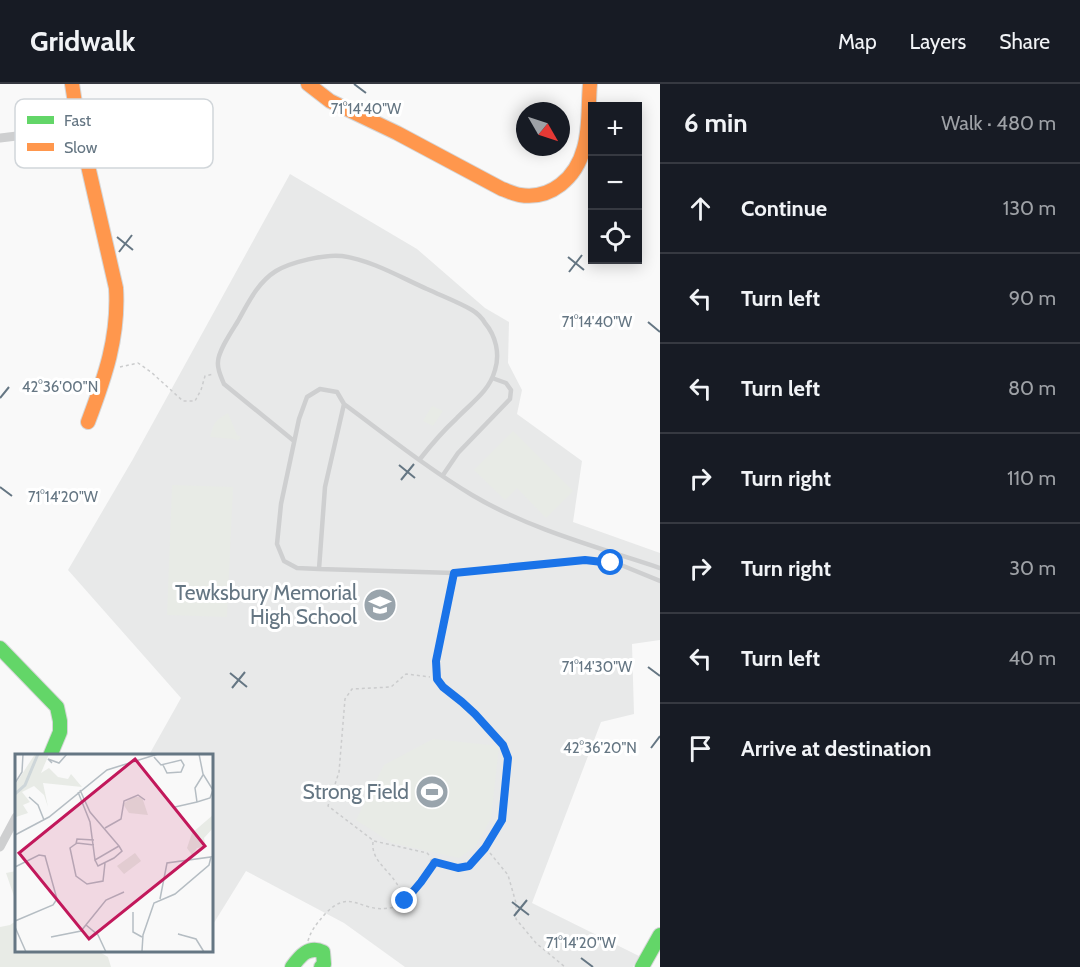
<!DOCTYPE html>
<meta charset="utf-8">
<style>
:root{--surface:#171b24;--page:#242831;--text:#f1f3f6;--muted:#9ea1a6;--line:#363941}
body{margin:0;font-family:Cabin,sans-serif;background:var(--page);color:var(--text)}
.controls{position:absolute;right:18px;top:18px;display:grid;overflow:hidden;border-radius:0px;box-shadow:0 3px 15px #0003}
.controls button{width:54px;height:54px;display:grid;place-items:center;padding:0;border:0;border-bottom:2px solid var(--line);background:var(--surface);color:var(--text);font:30px sans-serif}
.compass{position:absolute;left:516px;top:18px;width:54px;height:54px;border-radius:50%;background:var(--surface);box-shadow:0 3px 15px #0003;rotate:129deg}
.stop{position:absolute;width:18px;height:18px;margin:-14px;border:4px solid #1a73e8;border-radius:50%;background:#fff}
.stop.end{background:#1a73e8;border-color:#fff;box-shadow:0 2px 6px #0008}
.list{margin:0;padding:0;list-style:none}
h2{display:flex;justify-content:space-between;align-items:center;height:78px;margin:0;padding:0 24px;font-size:26px}
h2 small{font-size:20px;font-weight:400;color:var(--muted)}
.list li{display:grid;grid-template-columns:39px 1fr auto;gap:18px;align-items:center;box-sizing:border-box;height:90px;padding:0 24px;border-top:2px solid var(--line)}
.list b{display:block;font-size:22px;white-space:nowrap}
.list em{font-size:20px;font-style:normal;color:var(--muted)}
.icon{flex:none;width:33px;height:33px;fill:none;stroke:currentColor;stroke-width:2;stroke-linecap:round;stroke-linejoin:round}
.map{position:relative;flex:none;width:660px;height:883px;overflow:hidden}
header{display:flex;align-items:center;gap:36px;box-sizing:border-box;height:84px;padding:0 30px;background:var(--surface);border-bottom:2px solid var(--line)}
header strong{font-size:28px}
nav{display:flex;gap:33px;margin-inline-start:auto;font-size:21px}
main{display:flex}
aside{flex:1;background:var(--surface)}
.map>svg:first-child{display:block}
.built{fill:#e8e9e9}
.green{fill:#e8ebe6}
.lines{fill:none;stroke-linecap:round;stroke-linejoin:round}
.fast-casing{stroke:#d5d6d7;stroke-width:16}
.slow-casing{stroke:#d5d6d7;stroke-width:16}
.path{stroke:#cbcccd;stroke-width:1.5;stroke-dasharray:3 3;stroke-linecap:butt}
.lane{stroke:#cecfd0;stroke-width:4.5}
.street{stroke:#cecfd0;stroke-width:9}
.fast{stroke:#63d668;stroke-width:14}
.slow{stroke:#ff974d;stroke-width:14}
.route{stroke:#1a73e8;stroke-width:8}
.ticks{fill:none;stroke:#657683;stroke-width:2}
.labels{text-anchor:middle;stroke-width:6;stroke-linejoin:round;paint-order:stroke}
.poi-label{font-size:21px;fill:#657683;stroke:#fff;text-anchor:end}
.inset-river{fill:none;stroke:#ced6d9;stroke-width:3}
.inset-road{fill:none;stroke:#b5bdc3;stroke-width:1.5}
.view{fill:#c2185b;fill-opacity:0.15;stroke:#c2185b;stroke-width:3}
.inset-edge{fill:none;stroke:#657683;stroke-width:3}
.key{fill:#fff;stroke:#d1d6da;stroke-width:1.5}
.key-label{font-size:16px;fill:#657683}
.ticks-label{font-size:15px;text-anchor:middle;fill:#657683;stroke:#fff;stroke-width:6;stroke-linejoin:round;paint-order:stroke}
</style>
<header>
<strong>Gridwalk</strong>
<nav><a>Map</a><a>Layers</a><a>Share</a></nav>
</header>
<main>
<div class="map">
<svg width="660" height="883" viewBox="0 0 660 883">
<rect width="100%" height="100%" fill="#f9f9f9"/>
<path class="built" d="M290,90L417,165L485,224L509,238L508,279L522,306L517,330L582,377L573,438L660,469V556L632,560L634,630L601,638L532,819L639,872L633,883H405L344,839L246,787L212,842V672L149,671L181,614L68,486L133,375Z"/>
<path class="green" d="M432,322L443,327L433,342L423,337Z
M228,329L237,351L241,353L238,357L233,355L210,353C214,338 216,336 228,329Z
M513,347L573,407L546,434L517,404L505,416L474,386Z
M172,401L233,403L227,533L167,531Z
M433,655L499,662L491,734L476,762L459,774L392,759L356,736L384,681Z
M16,787V818L6,789Z
M16,837V866L98,867L108,873L111,883H0V843L10,841Z"/>
<g class="lines">
<defs>
<path id="fast" d="M0,564L57,623L60,637V648L50,672
M292,883C300,872 309,861 323,868L324,880L321,883
M642,883L660,851"/>
<path id="slow" d="M72,0L78,38L116,204C119,253 105,293 88,338
M308,0L330,17L397,49L502,105C508,107 514,110 520,111C551,116 576,94 584,64C590,44 588,21 590,0"/>
</defs>
<use href="#fast" class="fast-casing"/>
<use href="#slow" class="slow-casing"/>
<path class="path" d="M120,283L138,279L151,288L183,317H195L201,306L205,292L213,290
M373,758C371,775 386,784 395,797C399,803 402,808 404,815
M490,769L508,791L516,819V835L536,859L565,883
M429,771L427,769L374,757L328,722L339,688L345,615L352,605L391,603L406,590L430,593
M308,857C311,846 318,838 325,830C351,803 360,829 389,824C391,824 396,823 398,822C411,816 423,795 431,784"/>
<path class="lane" d="M294,357L224,300C221,293 217,285 218,278C218,267 232,247 238,237C248,219 258,198 276,187C291,178 325,170 342,172C371,176 400,193 427,205C442,212 458,218 472,226C477,229 482,234 485,239C496,252 500,270 495,286C489,308 471,319 456,335C443,347 431,361 420,375
M443,391L458,369L510,315L511,306L506,299L492,294
M660,484C597,463 529,445 472,411C427,384 386,351 344,320L325,403L319,485L454,489L585,476L621,481L660,497
M319,485L297,484L284,477L277,460L281,420L299,335L307,313L320,305L337,308L344,320
M432,777L458,784L469,782L485,764L502,736L509,674L503,661L475,630L462,618L443,603L437,595L436,577L454,489"/>
<path class="street" d="M0,54L25,51L78,38
M0,763L16,733"/>
<use href="#fast" class="fast"/>
<use href="#slow" class="slow"/>
</g>
<g class="lines">
<path class="route" d="M405,817L421,798L435,778L458,784L469,782L485,764L502,736L508,674L503,661L475,630L462,618L443,603L437,595L436,577L454,489L585,476L611,479"/>
</g>
<path class="ticks" d="M354,0L366,9M117,153L133,166M119,168L132,151M568,173L584,186M569,188L582,171M648,238L660,248M0,314L9,303M399,381L415,394M401,396L414,380M0,403L12,412M648,583L660,592M230,589L247,603M232,604L245,588M651,664L660,652M512,818L529,831M514,832L527,816M581,874L593,883"/>
<defs>
<symbol id="school-disc" viewBox="-11 -11 22 22"><circle r="9.5" fill="#99a4ac" stroke="#fff"/><path d="M0-5L7-2L0 1L-7-2ZM-4 1L0 2.5L4 1V4Q0 6-4 4Z" fill="#fff"/></symbol>
<symbol id="stadium-disc" viewBox="-11 -11 22 22"><circle r="9.5" fill="#99a4ac" stroke="#fff"/><path d="M0-5a6.5 5 0 1 0 0 10a6.5 5 0 1 0 0-10ZM-3.5-1.8h7v3.6h-7Z" fill="#fff"/></symbol>
</defs>
<g fill-rule="evenodd">
<use href="#school-disc" x="361" y="502" width="38" height="38"/>
<use href="#stadium-disc" x="413" y="689" width="38" height="38"/>
</g>
<g class="labels">
<g class="poi-label">
<text x="357" y="516">Tewksbury Memorial<tspan x="357" dy="24">High School</tspan></text>
<text x="409" y="715">Strong Field</text>
</g>
</g>
<g transform="translate(15 670)">
<rect width="198" height="198" fill="#f9f9f9"/>
<path d="M20,0H34L26,19L34,14L43,23L53,25L56,20L67,33L28,29L33,53L29,41L19,32L7,38L15,48L8,51L13,59L1,63L0,31ZM118,43H127L133,61L114,59L108,50ZM198,61V74L189,84L191,93L182,94L177,101L172,94L177,79ZM120,99L126,107L109,120L102,112Z" fill="#e8ebe6"/>
<path class="inset-river" d="M0,40L10,31L23,0"/>
<path class="inset-road" d="M184,0L188,20L198,36L195,44L182,48L180,34L188,21M139,3L146,11L166,6L169,11L166,18L152,19L148,11M37,9L33,5L44,9L52,0M0,29L7,18L8,0M63,38L75,68L80,106L104,92L75,58L65,36M14,43L23,51L29,66M160,53L182,48M90,74L106,65L109,47L123,41L130,46M0,81L34,63L92,16L143,0M61,90L62,85L79,86M79,91L62,89L55,94L61,122L72,130L88,127L90,109M80,106L83,112L99,104L107,97L104,92M0,113L24,101L30,102L42,145L38,151L0,167M118,158V178L127,183M71,171L83,181L91,198M0,173L11,198M167,181L163,180L181,185L189,198M36,183L66,177L91,146L109,138M127,197L128,181L139,149L160,140L194,111L196,103L152,109L145,145"/>
<path class="view" d="M120,5L190,92L74,185L4,99Z"/>
<rect width="198" height="198" class="inset-edge"/>
</g>
<rect x="15" y="15" width="198" height="69" rx="9" class="key"/>
<rect x="27" y="32" width="27" height="8" fill="#63d668"/>
<rect x="27" y="59" width="27" height="8" fill="#ff974d"/>
<g class="key-label">
<text x="64" y="42">Fast</text>
<text x="64" y="69">Slow</text>
</g>
<g class="ticks-label">
<text x="366" y="30">71°14'40"W</text>
<text x="597" y="243">71°14'40"W</text>
<text x="60" y="308">42°36'00"N</text>
<text x="63" y="418">71°14'20"W</text>
<text x="597" y="588">71°14'30"W</text>
<text x="600" y="669">42°36'20"N</text>
<text x="581" y="864">71°14'20"W</text>
</g>
</svg>
<div class="controls">
<button>+</button>
<button>−</button>
<button><svg class="icon" aria-label="locate" viewBox="0 0 24 24"><circle cx="12" cy="12" r="6"/><path d="M12 2v4M12 18v4M2 12h4M18 12h4"/></svg></button>
</div>
<svg class="compass" viewBox="-18 -18 36 36"><path d="M0-13l5 13h-10z" fill="#e53935"/><path d="M0 13l5-13h-10z" fill="#9ea1a6"/></svg>
<div class="stop" style="left:611px;top:479px"></div>
<div class="stop end" style="left:405px;top:817px"></div>
</div>
<aside>
<h2>6 min<small>Walk · 480 m</small></h2>
<ul class="list">
<li><svg class="icon" aria-label="ahead" viewBox="0 0 24 24"><path d="M12 20V5M6 11l6-6 6 6"/></svg><div><b>Continue</b></div><em>130 m</em></li>
<li><svg class="icon" aria-label="left" viewBox="0 0 24 24"><path d="M17 20v-9H6M10 6l-5 5 5 5"/></svg><div><b>Turn left</b></div><em>90 m</em></li>
<li><svg class="icon" aria-label="left" viewBox="0 0 24 24"><path d="M17 20v-9H6M10 6l-5 5 5 5"/></svg><div><b>Turn left</b></div><em>80 m</em></li>
<li><svg class="icon" aria-label="right" viewBox="0 0 24 24"><path d="M7 20v-9h11M14 6l5 5-5 5"/></svg><div><b>Turn right</b></div><em>110 m</em></li>
<li><svg class="icon" aria-label="right" viewBox="0 0 24 24"><path d="M7 20v-9h11M14 6l5 5-5 5"/></svg><div><b>Turn right</b></div><em>30 m</em></li>
<li><svg class="icon" aria-label="left" viewBox="0 0 24 24"><path d="M17 20v-9H6M10 6l-5 5 5 5"/></svg><div><b>Turn left</b></div><em>40 m</em></li>
<li><svg class="icon" aria-label="arrive" viewBox="0 0 24 24"><path d="M6 21V4h12l-3 4 3 4H6"/></svg><div><b>Arrive at destination</b></div></li>
</ul>
</aside>
</main>
